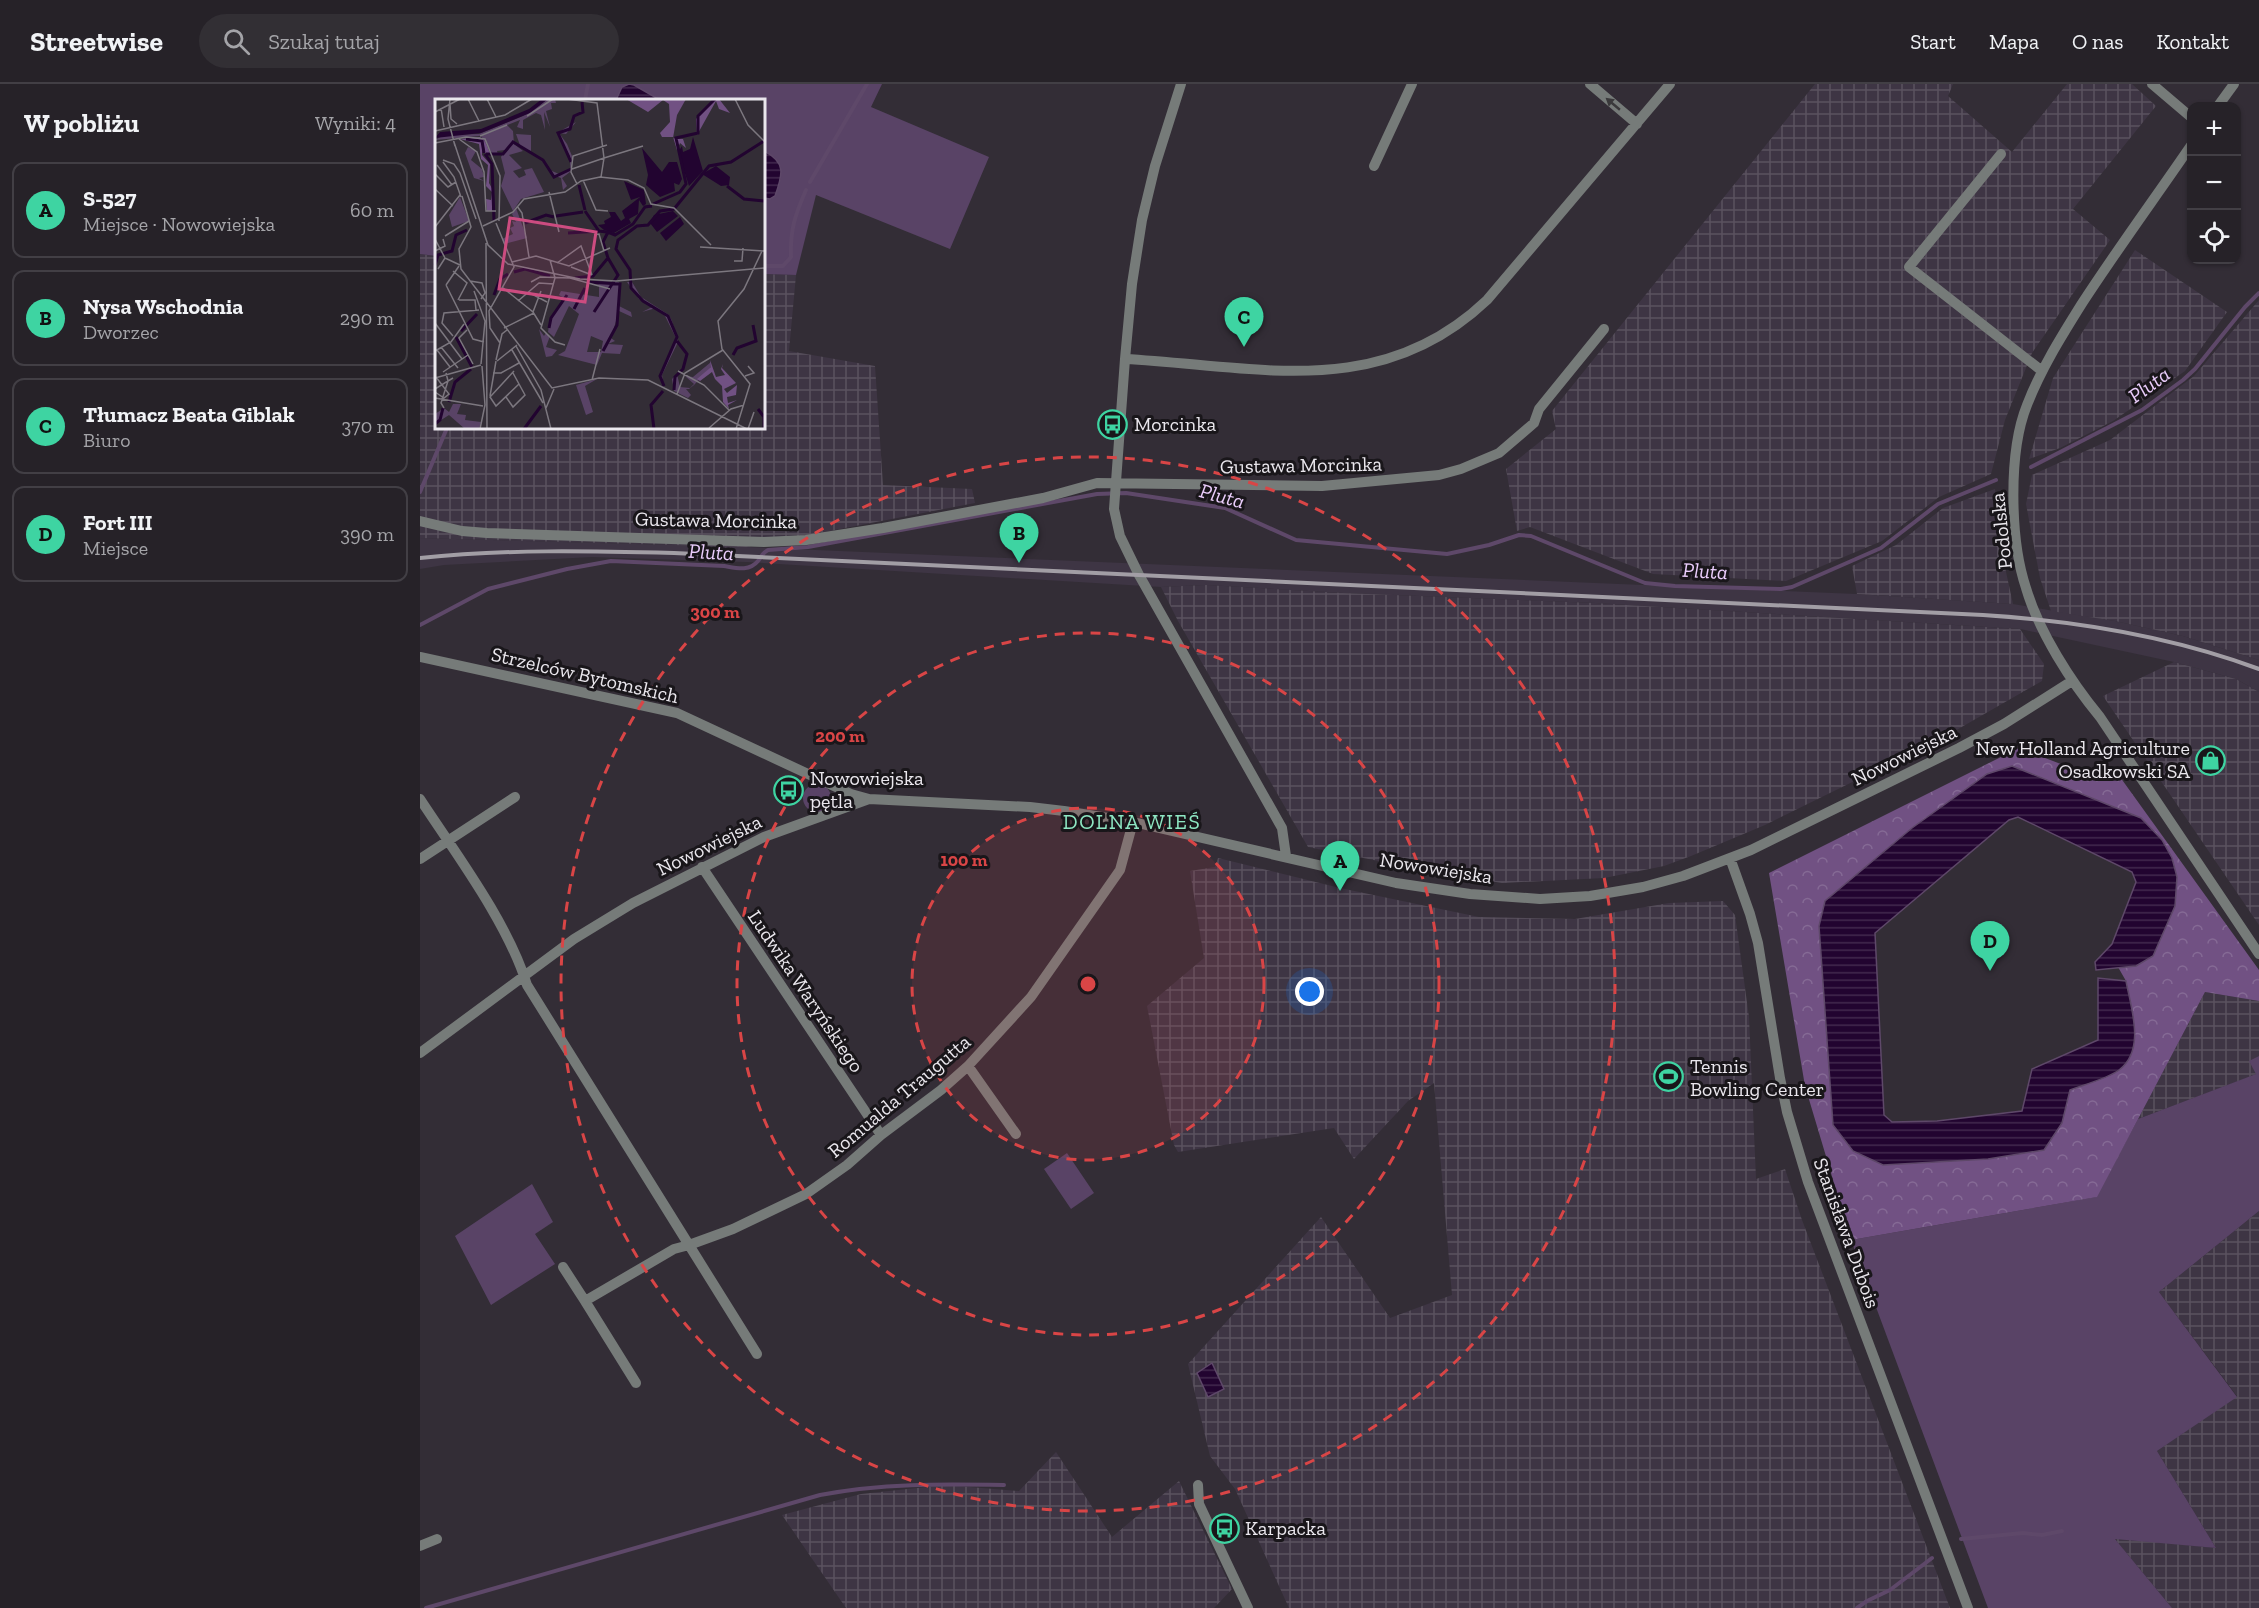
<!DOCTYPE html>
<html lang="pl">
<meta charset="utf-8">
<style>
:root{--surface:#262228;--page:#322f34;--text:#f1f3f6;--muted:#a4a4a8;--line:#423f45;--accent:#3ed4a2}
body{margin:0;font-family:"Zilla Slab",serif;background:var(--page);color:var(--text)}
.controls{position:absolute;right:18px;top:18px;display:grid;overflow:hidden;border-radius:12px;box-shadow:0 2px 4px #0004}
.controls button{width:54px;height:54px;display:grid;place-items:center;padding:0;border:0;border-bottom:2px solid var(--line);background:var(--surface);color:var(--text);font:30px sans-serif}
.you{position:absolute;left:890px;top:908px;width:21px;height:21px;margin:-15px;border:4px solid #fff;border-radius:50%;background:#1a73e8;box-shadow:0 0 0 9px #1a73e833}
.badge{display:grid;place-items:center;width:39px;height:39px;border-radius:50%;background:var(--accent);color:#111;font-size:20px;font-weight:700}
.pin{position:absolute;translate:-50% -50px;filter:drop-shadow(0 2px 3px #0008)}
.pin::after{content:'';position:absolute;top:32px;width:21px;height:18px;background:inherit;clip-path:polygon(0 0,100% 0,50% 100%)}
.list{margin:0;padding:0;list-style:none}
h2{display:flex;justify-content:space-between;align-items:center;height:78px;margin:0;padding:0 24px;font-size:26px}
h2 small{font-size:20px;font-weight:400;color:var(--muted)}
.list li{display:grid;grid-template-columns:39px 1fr auto;gap:18px;align-items:center;box-sizing:border-box;height:96px;margin:0 12px 12px;padding:0 12px;border:2px solid var(--line);border-radius:12px}
.list b{display:block;font-size:22px;white-space:nowrap}
.list p{margin:0;font-size:20px;white-space:nowrap;color:var(--muted)}
.list em{font-size:20px;font-style:normal;color:var(--muted)}
.icon{flex:none;width:33px;height:33px;fill:none;stroke:currentColor;stroke-width:2;stroke-linecap:round;stroke-linejoin:round}
.map{position:relative;flex:none;width:1839px;height:1524px;overflow:hidden}
header{display:flex;align-items:center;gap:36px;box-sizing:border-box;height:84px;padding:0 30px;background:var(--surface);border-bottom:2px solid var(--line)}
header strong{font-size:28px}
nav{display:flex;gap:33px;margin-inline-start:auto;font-size:21px}
.search{width:420px;height:54px;background:var(--page);display:flex;align-items:center;gap:15px;box-sizing:border-box;padding:0 21px;border-radius:33px;color:var(--muted);font-size:22px}
main{display:flex}
aside{flex:1;background:var(--surface)}
.map>svg:first-child{display:block}
.built{fill:#3e3544}
.industrial{fill:url(#industrial-grid)}
.grass{fill:#594366}
.forest{fill:url(#forest-crowns);fill-rule:evenodd}
.water{fill:url(#water-rules);stroke:#5e4869;stroke-width:1.5}
.lines{fill:none;stroke-linecap:round;stroke-linejoin:round}
.stream{stroke:#5e4869;stroke-width:4}
.minor{stroke:#767b79;stroke-width:10}
.rail{stroke:#a29ea5;stroke-width:4}
.oneway{fill:#3a393b}
.ring{fill:none;stroke:#d94546;stroke-width:3;stroke-dasharray:10 8}
.labels{text-anchor:middle;stroke-width:6;stroke-linejoin:round;paint-order:stroke}
.poi-label{font-size:20px;fill:#eae7ed;stroke:#19161a;text-anchor:start}
.street-label{font-size:20px;fill:#eae7ed;stroke:#19161a}
.water-label{font-size:21px;font-style:italic;fill:#eacdfb;stroke:#19161a}
.neighbourhood-label{font-size:21px;letter-spacing:1.5px;fill:#8ee7c3;stroke:#19161a}
.inset-river{fill:none;stroke:#220430;stroke-width:3}
.inset-road{fill:none;stroke:#7c777f;stroke-width:1.5}
.view{fill:#cc4c80;fill-opacity:0.15;stroke:#cc4c80;stroke-width:3}
.inset-edge{fill:none;stroke:#eae7ed;stroke-width:3}
.centre{fill:#d94546;stroke:#19161a;stroke-width:3}
.ring-label{font-size:18px;text-anchor:middle;font-weight:bold;fill:#d94546;stroke:#19161a;stroke-width:6;stroke-linejoin:round;paint-order:stroke}
</style>
<header>
<strong>Streetwise</strong>
<div class="search"><svg class="icon" aria-label="search" viewBox="0 0 24 24"><circle cx="10" cy="10" r="6"/><path d="M15 15l6 6"/></svg>Szukaj tutaj</div>
<nav><a>Start</a><a>Mapa</a><a>O nas</a><a>Kontakt</a></nav>
</header>
<main>
<aside>
<h2>W pobliżu<small>Wyniki: 4</small></h2>
<ul class="list">
<li><span class="badge">A</span><div><b>S-527</b><p>Miejsce · Nowowiejska</p></div><em>60 m</em></li>
<li><span class="badge">B</span><div><b>Nysa Wschodnia</b><p>Dworzec</p></div><em>290 m</em></li>
<li><span class="badge">C</span><div><b>Tłumacz Beata Giblak</b><p>Biuro</p></div><em>370 m</em></li>
<li><span class="badge">D</span><div><b>Fort III</b><p>Miejsce</p></div><em>390 m</em></li>
</ul>
</aside>
<div class="map">
<svg width="1839" height="1524" viewBox="0 0 1839 1524">
<defs>
<pattern id="industrial-grid" width="8" height="8" patternUnits="userSpaceOnUse" patternTransform="scale(1.5)"><rect width="8" height="8" fill="#3e3544"/><path d="M0 4h8M4 0v8" fill="none" stroke="#5a525f"/></pattern>
<pattern id="forest-crowns" width="20" height="18" patternUnits="userSpaceOnUse" patternTransform="scale(1.5)"><rect width="20" height="18" fill="#715183"/><path d="M2 6a3 3 0 1 1 6 0M12 15a3 3 0 1 1 6 0" fill="none" stroke="#856a95"/></pattern>
<pattern id="water-rules" width="6" height="5" patternUnits="userSpaceOnUse" patternTransform="scale(1.5)"><rect width="6" height="5" fill="#220430"/><path d="M0 2.5h6" fill="none" stroke="#42294e"/></pattern>
</defs>
<rect width="100%" height="100%" fill="#332d36"/>
<path class="built" d="M0,454L326,463L1437,510L1593,520L1695,537L1763,552L1839,576V608L1816,595L1754,578L1600,545L1175,519L923,509L786,501L741,503L326,478L172,473L24,481L0,485Z"/>
<path class="industrial" d="M1395,0H1533L1528,12L1592,68L1647,0H1712L1736,22L1653,125L1690,156L1612,269L1585,336L1571,390L1519,413L1462,457L1366,497L1233,490L1110,443L1097,447L1086,385L1136,345L1132,327Z
M1715,166L1807,228L1765,287L1693,337L1640,364L1609,375L1633,294Z
M0,170L16,172V344H344V190L376,191L369,267L455,282L463,401L552,405L555,419L326,463L0,454Z
M1839,216V576L1763,552L1695,537L1631,527L1620,494L1606,420L1612,391L1690,356L1774,292Z
M1575,405L1579,456L1593,520L1437,510L1432,482L1476,461L1523,424Z
M786,501L923,509L1175,519L1600,545L1624,580L1622,597L1526,652L1345,741L1271,772L1244,782L1184,794L1082,799L1009,787L888,763L758,537L741,503Z
M1754,578L1816,595L1839,608V841L1683,612Z
M798,774L920,804L1059,833L1155,835L1249,819L1303,817L1315,831L1329,933L1336,1095L1365,1085L1382,1136L1530,1524H869L815,1405L790,1372L768,1280L901,1133L970,1234L1032,1211L1014,999L988,1017L934,1075L914,1044L758,1068L754,1061L727,922L784,874L770,787L795,783Z
M1785,908L1839,917V972L1830,978L1837,990L1718,1035Z
M1839,1127V1524H1752L1694,1454L1796,1464L1737,1367L1817,1312L1739,1208Z
M636,1368L692,1453L759,1397L812,1505L794,1524H426L362,1431L441,1410L525,1401L599,1407Z"/>
<path class="grass" d="M0,0H462L451,23L569,73L530,165L396,111L376,191L344,190V16H16V172L0,170Z
M383 714a14 14 0 1 1 28 0a14 14 0 1 1-28 0Z
M1839,972V1127L1739,1208L1817,1313L1737,1367L1796,1464L1695,1455L1752,1524H1568L1431,1156L1676,1113L1718,1035L1836,990L1829,977Z
M647,1069L674,1109L651,1125L624,1085Z
M112,1100L133,1138L115,1150L135,1180L71,1221L35,1152Z"/>
<path class="forest" d="M1599,664L1680,695L1695,686L1839,886V917L1785,908L1677,1113L1431,1156L1385,1002L1349,789ZM1592,682L1721,734L1742,756L1752,774L1716,882L1698,883L1706,897L1699,986L1650,1006L1624,1065L1568,1075L1463,1081L1413,1041L1399,842L1405,817Z"/>
<path class="water" d="M209,0L214,1L240,16H196L202,3Z
M344,67C366,78 363,90 355,112L350,115L344,114Z
M1592,682L1721,734L1742,756L1752,774L1757,793L1755,822L1733,872L1716,882L1676,886L1675,878L1692,860L1716,798L1712,788L1598,733L1589,736L1455,849L1464,1031L1472,1038L1517,1037L1602,1027L1612,985L1678,956V894L1706,897C1711,924 1726,966 1699,986C1689,994 1663,1001 1650,1006L1642,1039L1624,1066L1568,1075L1463,1081L1433,1067L1413,1041L1399,842L1405,817L1492,744L1567,690Z
M792,1279L804,1305L788,1313L777,1289Z"/>
<g class="lines">
<path class="stream" d="M165,16L168,0
M390,98L447,0
M344,182H363L371,173C370,146 375,131 386,106
M1611,383L1722,326L1763,296L1775,285L1825,223L1839,209
M0,408L27,344
M0,541L68,505L147,485L191,477L304,482C316,484 329,488 338,477C342,472 342,469 348,466L388,463L677,410L706,409L805,424L876,456L1027,470L1069,461L1099,451L1111,452L1225,499L1255,502L1361,505L1372,503L1461,464L1518,420L1576,396
M1541,1455L1603,1449L1622,1451L1642,1447
M6,1524L400,1411C461,1399 522,1400 584,1401
M1437,1524L1447,1517L1470,1506L1512,1474"/>
<path class="minor" d="M761,0L735,82L722,136L712,200L705,275L694,425L700,452L719,491L862,744L866,772
M1170,0L1217,40
M1732,0L1772,34
M1798,22L1814,0
M1772,60C1735,114 1696,167 1661,221C1641,253 1621,285 1607,321C1588,368 1590,456 1606,504C1619,548 1651,598 1680,633L1839,870
M1581,70L1489,183L1622,287
M954,82L992,0
M705,275C837,282 960,318 1067,216L1250,0
M0,437L42,447L67,449L344,458L386,456L463,444L623,414L677,399L902,402L1019,391L1041,385L1079,369L1114,339L1119,325L1184,245
M0,573L257,629L431,710L449,715
M0,715C36,770 88,839 107,901L269,1161L313,1145L386,1110L427,1081L461,1051L521,1006L548,982L611,913L700,786L713,738
M1310,774L1330,830L1338,859L1360,994L1367,1028L1388,1098L1548,1524
M0,775L95,713
M282,783L461,1051
M0,969L154,855L213,819L344,753L449,715L610,723L644,727L713,738L976,799L1050,810L1120,815L1170,812L1223,803L1263,792L1331,766L1539,664L1584,640L1652,597
M548,982L596,1050
M143,1183L165,1217
M216,1299L165,1217L254,1165L269,1161L337,1270
M778,1401L779,1420L828,1524
M0,1462L17,1455"/>
<path class="rail" d="M0,474C85,465 170,467 254,469L1563,531C1658,537 1750,552 1839,585"/>
</g>
<defs><path id="oneway-solid" d="M-6-.8H1V-3.2L6.5 0L1 3.2V.8H-6Z" transform="scale(1.5)"/></defs>
<use class="oneway" href="#oneway-solid" transform="translate(1193 20) rotate(-140)"/>
<circle cx="668" cy="900" r="176" fill="#d94546" fill-opacity=".12"/>
<g class="ring">
<circle cx="668" cy="900" r="176"/>
<circle cx="668" cy="900" r="351"/>
<circle cx="668" cy="900" r="527"/>
</g>
<defs>
<symbol id="bus-ring" viewBox="-11 -11 22 22"><circle r="9.5" fill="#19161a" stroke="#3ed4a2" stroke-width="1.5"/><path d="M-5-6H5V4H4V6H2V4H-2V6H-4V4H-5ZM-3.5-4V0h7V-4ZM-3.5 1.2v1.5H-2V1.2ZM2 1.2v1.5H3.5V1.2Z" fill="#3ed4a2"/></symbol>
<symbol id="shop-ring" viewBox="-11 -11 22 22"><circle r="9.5" fill="#19161a" stroke="#3ed4a2" stroke-width="1.5"/><path d="M-5-2.5h2.3a2.7 3.5 0 0 1 5.4 0H5L5.5 6h-11ZM-1.5-2.5h3a1.5 2.3 0 0 0-3 0Z" fill="#3ed4a2"/></symbol>
<symbol id="stadium-ring" viewBox="-11 -11 22 22"><circle r="9.5" fill="#19161a" stroke="#3ed4a2" stroke-width="1.5"/><path d="M0-5a6.5 5 0 1 0 0 10a6.5 5 0 1 0 0-10ZM-3.5-1.8h7v3.6h-7Z" fill="#3ed4a2"/></symbol>
</defs>
<g fill-rule="evenodd">
<use href="#bus-ring" x="676" y="324" width="33" height="33"/>
<use href="#shop-ring" x="1774" y="660" width="33" height="33"/>
<use href="#bus-ring" x="352" y="690" width="33" height="33"/>
<use href="#stadium-ring" x="1232" y="976" width="33" height="33"/>
<use href="#bus-ring" x="788" y="1428" width="33" height="33"/>
</g>
<g class="labels">
<g class="poi-label">
<text x="714" y="347">Morcinka</text>
<text x="1770" y="671" text-anchor="end">New Holland Agriculture<tspan x="1770" dy="23">Osadkowski SA</tspan></text>
<text x="390" y="701">Nowowiejska<tspan x="390" dy="23">pętla</tspan></text>
<text x="1270" y="989">Tennis<tspan x="1270" dy="23">Bowling Center</tspan></text>
<text x="825" y="1451">Karpacka</text>
</g>
<g class="street-label">
<text transform="translate(881 381) rotate(-1)" y="7">Gustawa Morcinka</text>
<text transform="translate(296 436) rotate(1)" y="7">Gustawa Morcinka</text>
<text transform="translate(1581 447) rotate(-96)" y="7">Podolska</text>
<text transform="translate(165 591) rotate(13)" y="7">Strzelców Bytomskich</text>
<text transform="translate(1484 671) rotate(-26)" y="7">Nowowiejska</text>
<text transform="translate(289 761) rotate(-26)" y="7">Nowowiejska</text>
<text transform="translate(1016 784) rotate(9)" y="7">Nowowiejska</text>
<text transform="translate(386 907) rotate(56)" y="7">Ludwika Waryńskiego</text>
<text transform="translate(479 1012) rotate(-40)" y="7">Romualda Traugutta</text>
<text transform="translate(1427 1149) rotate(70)" y="7">Stanisława Dubois</text>
</g>
<g class="water-label">
<text transform="translate(1729 301) rotate(-36)" y="7">Pluta</text>
<text transform="translate(802 412) rotate(15)" y="7">Pluta</text>
<text transform="translate(291 468) rotate(3)" y="7">Pluta</text>
<text transform="translate(1285 487) rotate(3)" y="7">Pluta</text>
</g>
<g class="neighbourhood-label">
<text x="712" y="745">DOLNA WIEŚ</text>
</g>
</g>
<g transform="translate(15 15)">
<rect width="330" height="330" fill="#332d36"/>
<path d="M113,0H120L121,4H116L117,10L111,12L115,28L109,13L110,31L106,16L101,14L88,21V30L82,28L85,21L44,37L0,41L9,36L44,35L88,17ZM141,23L131,35L124,34L132,45L137,57L135,73L127,79L132,87L128,91L126,79L118,76L117,72L124,75L135,70V57L122,34ZM25,98L34,122L17,128L14,116ZM81,109L92,139L69,145L67,140L78,135L75,129L79,127L77,122L81,123L77,115ZM153,182L184,183V207L196,213L197,218L184,212L176,239L180,242L173,245L188,246L185,255L167,254L162,266L123,256L130,252L144,215L134,207L119,238L113,233L115,220L129,199L124,196L126,192L164,198V186ZM156,237L168,242L166,253H152ZM192,183H197L206,198L234,216L237,222L243,243L227,276L229,288L224,277L241,239L229,215L221,209L207,213L219,207L204,200ZM104,230L109,237L111,234L115,237L111,248L122,251L117,257L111,258ZM276,263V268L259,286L254,290H251L256,296L253,299L239,292L237,280L242,275L245,288L255,289L259,285L250,277L258,278ZM162,280L150,287L158,313L151,316L141,286ZM18,305H26L22,315L31,316L30,321L46,323L44,330H30L14,316L0,325V315L9,309L14,313Z" fill="#594366" fill-rule="evenodd"/>
<path d="M191,0H251L242,16L238,39L248,40L251,49L245,44L242,51L238,38H227L225,34L235,23L234,5L228,1L213,13ZM279,0H284L295,14L284,10L281,2L262,36L261,20ZM45,38L50,42L55,54H50L48,41L47,56L55,65L54,84L59,93L57,112H52L51,100L56,101L57,93L51,87L53,66L46,60L44,45L25,40ZM275,261L281,278L290,276L286,270L288,265L287,269L301,284L289,290L292,294L302,286L301,296L292,298L293,304L302,301L293,306L294,310L288,303L287,287L280,280L277,273L265,282L262,280L276,268Z" fill="#715183"/>
<path d="M72,26L78,32L79,45L88,52L74,56L87,69L78,72L84,79L91,76L89,71L97,69L109,93L86,100L78,112L66,87L70,74L66,58L70,51L62,52L63,56L57,54L46,37ZM81,35L96,36V52L86,49ZM33,48L41,52L36,61L47,70L49,78L44,79L49,82L39,79L30,54Z" fill="#594366"/>
<path d="M107,0H113L95,14L46,34L0,39L5,33L46,30L94,10ZM258,38L268,72L254,87L243,53L247,47L248,53L255,50ZM207,49L227,73L234,63H242L247,80L244,86L239,84L240,92L225,98L211,86L213,76ZM281,67L295,78L294,86L286,87L267,75ZM189,82L209,91L211,105L208,107L204,101L203,115L194,120L196,124L179,134L169,131L163,126L170,125L169,122L176,118L174,113H180L186,122L190,119L187,112L205,98L196,101ZM238,112L243,117L222,133L215,124L219,116ZM245,118L249,125L231,142L225,134Z" fill="#220430"/>
<path class="inset-river" d="M31,40L47,42L49,54M50,55L57,65L59,122M51,55H68L78,43L108,61L119,78L136,70M136,63L123,34L135,30L139,17L148,13L147,3M144,86L150,111M292,87L309,100L330,102M218,105L245,93L251,85L241,39L263,34V17L280,0M150,112L164,132L172,133M121,117L148,113M90,124L111,116L119,118M133,134L164,132M0,166L3,156L17,152L21,136L32,131M79,173L90,170L115,177M140,179L158,177L173,159L168,143L173,133L180,136L198,125L210,108L217,107M153,183L185,185L182,226L168,252M59,196L65,180L73,175M139,210L150,189M159,213L183,176L173,159M114,229L116,219L132,196M26,232L42,215M21,238L37,268M298,256L302,249L321,242L318,226M229,287L225,277L242,238L233,217L208,202L196,189L195,171L181,150L183,141L202,127L213,126L225,112L239,110L274,67L296,63L329,42M239,291L240,278L248,270L252,255L242,242M14,303L20,283L36,270M323,310L329,318V330M0,325L5,321L8,309M89,330L106,307M219,330L216,306L228,292"/>
<path class="inset-road" d="M15,0L13,20L20,47M33,0L44,22M52,0L61,18M132,0L162,4L169,59L166,78M300,0L313,26L330,43M15,5L16,20L22,25M6,9L9,28M0,13L25,0M92,17L118,0M0,32L70,16L97,0M45,37L72,26M18,40L53,146L73,165L145,180L181,182L330,169M24,40L42,53L49,73L51,112H61M0,44L31,38L50,40L65,77L64,122M169,59L208,47M8,61L19,65L25,74L41,120M8,63L19,78L26,98M2,66L17,86M137,70L169,59M0,75L13,88L21,83M148,81L161,111L173,112M142,85L136,73L138,57L172,46M0,90L18,107M114,93L124,133M27,97L36,128L24,150L26,170L117,289L164,279L213,281L312,330M82,107L87,114L94,158M61,124L79,168L54,212L55,229L65,244M48,127L78,113L89,100L130,93L146,82L165,78L193,81L209,89L216,105L239,109L276,146M0,128L25,96M159,136L164,135L169,152M10,137L34,122M0,140L10,159M51,144L52,330M265,148L330,152M0,152L10,147L8,140M115,161L120,179L106,229L120,243L130,246M299,162H307L308,149M77,163L101,157L134,167L175,149M122,164L146,147L157,176M136,168L157,176M3,170L10,159L25,166M18,172L32,184L23,201M35,182L47,184L50,194L46,200M96,183L105,178L135,179L175,190M11,186L38,240L49,243M11,186L24,167M67,188L98,213L106,226M39,192L50,222L46,265M93,193L112,203M24,201H40L41,211M83,202L104,184L119,185M98,213L106,192M0,224L27,260M69,229L99,214M32,231L24,239L38,265M18,237L7,224L9,214L44,211M81,247L106,291L116,330M6,248L23,269M2,251L15,268M77,251L108,304M0,252L16,243L29,225M61,261L67,235L72,231M62,262L82,246M79,272L55,298L61,307L84,285M243,272L269,286L294,311M8,273L33,256M58,274H66L84,264M310,277L319,274L313,267M0,279L46,266M157,281L165,250M0,290L13,282L11,274M0,293L9,299L14,295L1,278M242,295L250,274L288,251M55,297L61,262M71,298L78,308L90,296L78,274M0,299L48,307M9,309L6,304L13,282L18,279M111,309L119,290M274,329L296,310L309,306M45,330L50,306L47,267M301,330L315,285L287,250L283,222L309,190L327,152M313,330L319,313"/>
<path class="view" d="M75,119L161,133L150,203L64,190Z"/>
<rect width="330" height="330" class="inset-edge"/>
</g>
<circle cx="668" cy="900" r="9" class="centre"/>
<g class="ring-label">
<text x="295" y="534">300 m</text>
<text x="420" y="658">200 m</text>
<text x="544" y="782">100 m</text>
</g>
</svg>
<div class="controls">
<button>+</button>
<button>−</button>
<button><svg class="icon" aria-label="locate" viewBox="0 0 24 24"><circle cx="12" cy="12" r="6"/><path d="M12 2v4M12 18v4M2 12h4M18 12h4"/></svg></button>
</div>
<div class="you"></div>
<div class="pin badge" style="left:920px;top:807px">A</div>
<div class="pin badge" style="left:599px;top:479px">B</div>
<div class="pin badge" style="left:824px;top:263px">C</div>
<div class="pin badge" style="left:1570px;top:887px">D</div>
</div>
</main>
